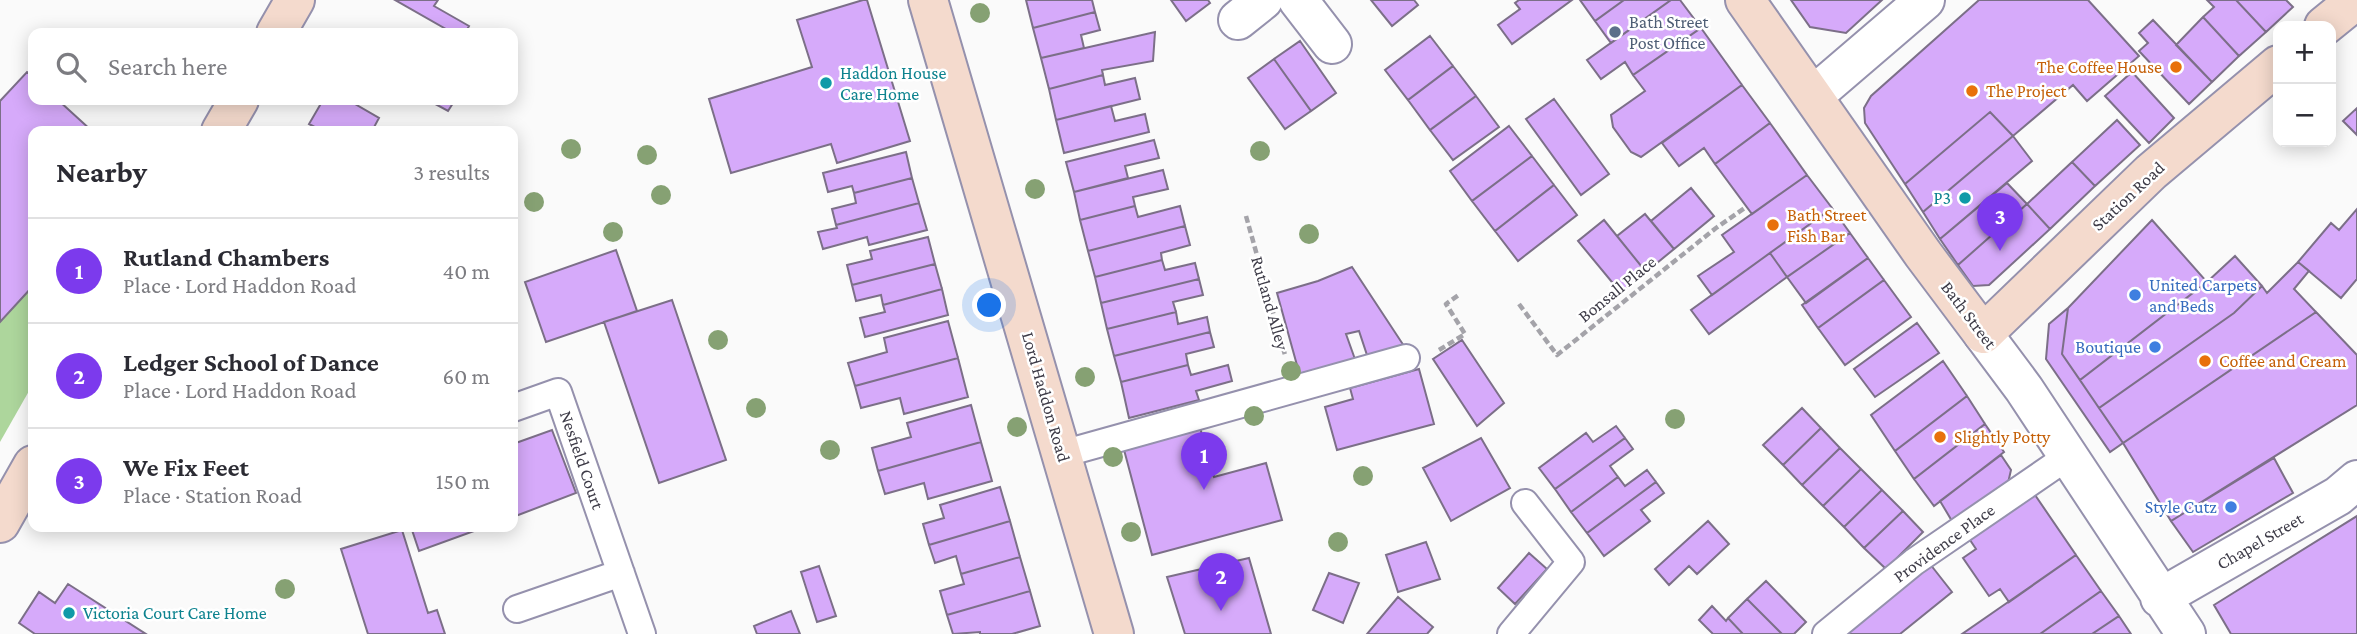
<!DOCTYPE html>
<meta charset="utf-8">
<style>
:root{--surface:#fff;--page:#f2f2f3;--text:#2b2b33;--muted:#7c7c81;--line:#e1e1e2;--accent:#7c3aed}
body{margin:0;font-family:"Crimson Pro",serif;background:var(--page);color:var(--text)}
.controls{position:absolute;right:21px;top:21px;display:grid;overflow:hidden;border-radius:14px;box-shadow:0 4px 18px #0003}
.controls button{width:63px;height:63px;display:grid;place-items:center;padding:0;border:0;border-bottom:2px solid var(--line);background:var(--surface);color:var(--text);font:35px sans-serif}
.you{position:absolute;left:990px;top:306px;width:24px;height:24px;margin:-18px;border:5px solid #fff;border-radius:50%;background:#1a73e8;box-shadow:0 0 0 10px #1a73e833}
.badge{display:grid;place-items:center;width:46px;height:46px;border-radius:50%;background:var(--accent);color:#fff;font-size:23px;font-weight:700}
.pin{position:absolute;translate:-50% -58px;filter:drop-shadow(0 2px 4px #0008)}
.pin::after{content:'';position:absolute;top:37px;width:24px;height:21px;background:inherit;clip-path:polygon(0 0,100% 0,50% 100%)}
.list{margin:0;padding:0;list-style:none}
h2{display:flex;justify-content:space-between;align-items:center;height:91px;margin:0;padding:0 28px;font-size:30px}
h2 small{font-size:23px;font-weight:400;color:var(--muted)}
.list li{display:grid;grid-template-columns:46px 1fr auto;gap:21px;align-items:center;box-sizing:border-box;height:105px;padding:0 28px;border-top:2px solid var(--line)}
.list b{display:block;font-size:26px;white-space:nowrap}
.list p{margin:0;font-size:23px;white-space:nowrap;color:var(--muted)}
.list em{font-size:23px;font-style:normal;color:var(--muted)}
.icon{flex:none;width:38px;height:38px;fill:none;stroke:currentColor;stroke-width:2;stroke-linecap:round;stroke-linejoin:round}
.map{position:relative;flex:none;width:2357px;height:634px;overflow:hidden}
.search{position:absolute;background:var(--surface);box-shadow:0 4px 18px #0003;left:28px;top:28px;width:490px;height:77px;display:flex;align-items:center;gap:18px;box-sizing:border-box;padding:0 24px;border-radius:14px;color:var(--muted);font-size:26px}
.panel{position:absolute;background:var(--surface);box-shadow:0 4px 18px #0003;left:28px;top:126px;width:490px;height:406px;border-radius:14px}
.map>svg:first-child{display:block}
.green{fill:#add69c}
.building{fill:#d6aafa;stroke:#7c6f88;stroke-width:2}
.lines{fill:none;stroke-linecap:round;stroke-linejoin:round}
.lane-casing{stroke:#9591ad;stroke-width:30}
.street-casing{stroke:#9591ad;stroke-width:42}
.secondary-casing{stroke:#9591ad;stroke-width:42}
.path{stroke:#a4a3a9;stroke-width:4.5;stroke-dasharray:7 3.5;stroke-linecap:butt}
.lane{stroke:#fff;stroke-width:26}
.street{stroke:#fff;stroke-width:38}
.secondary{stroke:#f4dacd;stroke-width:38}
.tree{fill:#86a173}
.service-dot{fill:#5c6f8a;stroke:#fff;stroke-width:2.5}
.food-dot{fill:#e8710a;stroke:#fff;stroke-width:2.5}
.culture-dot{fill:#0f9aa8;stroke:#fff;stroke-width:2.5}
.shop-dot{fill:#3f7fe0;stroke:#fff;stroke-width:2.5}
.labels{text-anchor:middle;stroke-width:5;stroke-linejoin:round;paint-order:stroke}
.service-label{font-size:18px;fill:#4e5e75;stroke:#fff;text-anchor:start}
.food-label{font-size:18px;fill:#c56008;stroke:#fff;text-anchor:start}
.culture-label{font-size:18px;fill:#0d838f;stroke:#fff;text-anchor:start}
.street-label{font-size:18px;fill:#3d3b47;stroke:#fff}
.shop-label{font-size:18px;fill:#366cbe;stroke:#fff;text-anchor:end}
</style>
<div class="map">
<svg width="2357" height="634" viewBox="0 0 2357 634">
<rect width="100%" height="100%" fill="#fafafa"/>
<path class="green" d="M33,286V384L0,442V322Z"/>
<path class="building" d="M395,0H438L434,6L469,26L465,33H453Z
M863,0H867L910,141L837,163L831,144L731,173L709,99L812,67L797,20Z
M1026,0H1092L1095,12L1033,28Z
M1171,0H1208L1210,3L1186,21Z
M1371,0H1414L1418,5L1392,26Z
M1519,0H1572L1512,44L1498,25L1520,9L1515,3Z
M1580,0H1624L1595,21Z
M1624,0H1671L1611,43L1595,21Z
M1671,0H1680L1701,28L1633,75L1625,62L1601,79L1587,60Z
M1791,0H1882L1846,33L1810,27Z
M1979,0H2088L2139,56L2087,101L2073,85L2013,136L1990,112L1905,184L1865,123L1864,108L1871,96Z
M2207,0H2236L2266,32L2239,56L2203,17L2214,7Z
M2236,0H2286L2293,7L2266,32Z
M1095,12L1100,30L1081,35L1084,48L1041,58L1033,28Z
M2203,17L2239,56L2212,82L2176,45Z
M2153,20L2212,82L2189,104L2139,51L2148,43L2139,33Z
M1701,28L1742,85L1641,157L1631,152L1613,127L1611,115L1645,91L1633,75Z
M1155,32L1153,61L1102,70L1103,75L1049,89L1041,58Z
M1430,36L1453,66L1408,100L1385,70Z
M1300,41L1336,93L1311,111L1274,59Z
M1274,59L1311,111L1285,129L1248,78Z
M1453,66L1476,96L1430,130L1408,100Z
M27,72L33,77V100H58L92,131H33V286L0,322V101Z
M2132,72L2174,118L2149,143L2105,96Z
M1103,75L1105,85L1135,78L1140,99L1056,120L1049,89Z
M1742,85L1770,123L1715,164L1704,148L1679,166L1662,143Z
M1476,96L1499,127L1453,160L1430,130Z
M1554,99L1609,174L1581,195L1526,119Z
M323,100H348L379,118L372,131H322L309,124Z
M428,100H455L448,111Z
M1111,106L1115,121L1145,114L1149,132L1064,153L1056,120Z
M2357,108V135L2343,121Z
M1990,112L2013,136L1923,212L1905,184Z
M2117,120L2140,145L2095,186L2072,162Z
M1770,123L1807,175L1752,214L1715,164Z
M1509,126L1532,156L1472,201L1450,171Z
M2013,136L2032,161L1940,239L1923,212Z
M1154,140L1159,158L1125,166L1128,178L1074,192L1066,162Z
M906,152L912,178L854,193L852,186L828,192L823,173Z
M1532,156L1554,185L1495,231L1472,201Z
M2072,162L2095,186L2050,229L2027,204Z
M1163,170L1168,189L1133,197L1135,206L1080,220L1074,192Z
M1807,175L1832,208L1712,295L1698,276L1734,252L1722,235Z
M912,178L919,203L836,225L832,209L856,203L854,193Z
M2007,183L2027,204L1958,265L1940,239Z
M1554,185L1577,215L1518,261L1495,231Z
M1691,188L1714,216L1674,249L1651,221Z
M919,203L927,230L869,245L867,237L823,249L818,232L837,228L836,225Z
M2027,204L2050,229L1989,285L1973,286L1958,265Z
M1135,206L1138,217L1180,206L1185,226L1088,251L1080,220Z
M1832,208L1850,233L1787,277L1770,253Z
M2357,209V279L2341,298L2298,262L2331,223L2339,230Z
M1645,214L1674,249L1646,272L1617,236Z
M1604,220L1646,272L1621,293L1578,241Z
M2152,220L2207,282L2080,380L2062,354L2068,308Z
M1185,226L1190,245L1161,253L1162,260L1095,277L1088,251Z
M1850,233L1868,258L1806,303L1787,277Z
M928,237L935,264L852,285L847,265L872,259L870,251Z
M616,250L637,311L546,342L525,282Z
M1770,253L1787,277L1709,334L1691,310Z
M2235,256L2262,286L2234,313L2099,408L2080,380L2207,282Z
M1868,258L1884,280L1818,328L1802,305Z
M1162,260L1165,270L1195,263L1199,279L1101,303L1095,277Z
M2298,262L2309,271L2294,289L2316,312L2123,443L2099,408L2234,313L2262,286L2267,293Z
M935,264L942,289L883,305L881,295L856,301L852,285Z
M1352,267L1406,349L1368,358L1359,331L1346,334L1356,362L1300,376L1277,293L1318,281Z
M1199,279L1203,295L1173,302L1176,312L1107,329L1101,303Z
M1884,280L1911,317L1845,365L1818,328Z
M942,289L948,315L865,337L860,318L885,312L883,305Z
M672,300L726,460L659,483L604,322Z
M2068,308L2062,354L2123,443L2110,452L2046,359L2049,324Z
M1176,312L1178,324L1207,317L1210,332L1114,356L1107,329Z
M2316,312L2357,355V405L2171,521L2123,443Z
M948,321L958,358L855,386L848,363L887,352L884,338Z
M1917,323L1939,353L1875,397L1854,369Z
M1210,332L1214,347L1186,354L1188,365L1121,382L1114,356Z
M1462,340L1504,403L1477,426L1433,359Z
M958,358L968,397L904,414L900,398L861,408L855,386Z
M1943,361L1967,396L1895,451L1871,415Z
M1188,365L1191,375L1228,365L1232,381L1196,391L1199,400L1129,418L1121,382Z
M1419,369L1434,424L1337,450L1325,407L1353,399L1350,388Z
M1967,396L1985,424L1914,479L1895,451Z
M971,405L981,442L878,471L872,448L911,437L907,423Z
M1802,408L1821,428L1783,465L1763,445Z
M1199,424L1214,477L1266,463L1282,520L1152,555L1123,446Z
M1985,424L2004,452L1934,506L1914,479Z
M1616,426L1625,438L1555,489L1539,468L1586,433L1593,442Z
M1821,428L1840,448L1802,485L1783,465Z
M552,430L576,493L513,517V444Z
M1481,438L1510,488L1451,521L1423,468Z
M1625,438L1633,449L1610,466L1618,477L1571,512L1555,489Z
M981,442L992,481L928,499L924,483L885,494L878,471Z
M1840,448L1861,469L1823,506L1802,485Z
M2001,455L2011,470L2008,483L1952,521L1940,501Z
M2274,458L2293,493L2193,552L2171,521Z
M1861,469L1882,490L1844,527L1823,506Z
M1647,470L1656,482L1587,533L1571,512L1618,477L1625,486Z
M1656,482L1664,493L1641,510L1650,521L1604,556L1587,533Z
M1000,487L1010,521L929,545L923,524L944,518L940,505Z
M1882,490L1903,511L1864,548L1844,527Z
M2033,492L2076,555L2009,602L2000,589L1989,596L1963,558L1976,549L1968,537Z
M1903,511L1923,532L1886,569L1864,548Z
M2357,516V634H2231L2214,605Z
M1010,521L1020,557L961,574L956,556L935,563L929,545Z
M1708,521L1729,544L1697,574L1689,566L1669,585L1655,569Z
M411,527H485L419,551Z
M402,530L428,613L437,610L445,634H368L341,549Z
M1426,542L1440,579L1398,592L1386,555Z
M1529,553L1547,569L1515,604L1498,588Z
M2076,555L2101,591L2040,634H1962Z
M1020,557L1030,591L947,615L940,591L964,584L961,574Z
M1249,558L1271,634H1185L1167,577Z
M1930,564L1952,592L1900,634H1847L1846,632Z
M819,566L836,616L817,622L801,572Z
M1329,573L1359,583L1343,623L1313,610Z
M1766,581L1806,622L1794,634H1782L1747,599Z
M68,584L146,634H35L19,623L39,592L55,603Z
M1030,591L1040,626L1012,634H980V632L953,634L947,615Z
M2101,591L2119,616L2092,634H2040Z
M1398,597L1433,627L1427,634H1367Z
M1747,599L1782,634H1743L1728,618Z
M1712,606L1726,621L1728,618L1743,634H1713L1699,620Z
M791,611L800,634H757L754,626Z
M2119,616L2131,634H2092Z"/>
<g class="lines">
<defs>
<path id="lane" d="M513,408L558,392L642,634
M1062,454L1406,358
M517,609L621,573
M1511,634L1571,562L1525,503
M1826,634L1914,562L2067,457"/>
<path id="street" d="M1298,0L1332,44
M1238,20L1263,0
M1813,96L1925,0
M1983,334L2024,389L2186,634
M2160,598L2338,496L2357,480"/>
<path id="secondary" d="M928,0L1114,634
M1745,0L1923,254L1983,334L2151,172L2278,65
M2324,26L2356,0
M276,33L295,0
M221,131L239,100
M0,523L33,465"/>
</defs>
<use href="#lane" class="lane-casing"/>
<use href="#street" class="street-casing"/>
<use href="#secondary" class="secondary-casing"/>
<path class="path" d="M1246,216L1285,355
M1519,304L1557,355L1716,228L1746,207
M1439,350L1465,334L1446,304L1460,294"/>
<use href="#lane" class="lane"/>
<use href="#street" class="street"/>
<use href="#secondary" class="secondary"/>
</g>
<g class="tree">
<circle cx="980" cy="13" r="10"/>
<circle cx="571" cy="149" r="10"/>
<circle cx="1260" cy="151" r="10"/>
<circle cx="647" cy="155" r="10"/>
<circle cx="1035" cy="189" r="10"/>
<circle cx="661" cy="195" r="10"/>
<circle cx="534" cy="202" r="10"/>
<circle cx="613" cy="232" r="10"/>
<circle cx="1309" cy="234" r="10"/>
<circle cx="718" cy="340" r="10"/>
<circle cx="1291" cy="371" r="10"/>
<circle cx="1085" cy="377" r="10"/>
<circle cx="756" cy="408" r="10"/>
<circle cx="1254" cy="416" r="10"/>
<circle cx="1675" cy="419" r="10"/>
<circle cx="1017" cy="427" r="10"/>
<circle cx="830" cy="450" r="10"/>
<circle cx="1113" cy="457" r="10"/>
<circle cx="1363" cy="476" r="10"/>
<circle cx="1131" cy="532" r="10"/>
<circle cx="1338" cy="542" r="10"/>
<circle cx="285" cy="589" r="10"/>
</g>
<circle class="service-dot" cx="1615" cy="32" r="7"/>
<g class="food-dot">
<circle cx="2176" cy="67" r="7"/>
<circle cx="1972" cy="91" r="7"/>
<circle cx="1773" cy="225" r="7"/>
<circle cx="2205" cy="361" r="7"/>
<circle cx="1940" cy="437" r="7"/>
</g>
<g class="culture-dot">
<circle cx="826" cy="83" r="7"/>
<circle cx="1965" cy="198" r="7"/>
<circle cx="69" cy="613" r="7"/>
</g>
<g class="shop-dot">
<circle cx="2135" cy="295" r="7"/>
<circle cx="2155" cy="347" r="7"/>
<circle cx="2231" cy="507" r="7"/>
</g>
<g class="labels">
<g class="service-label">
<text x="1629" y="28">Bath Street<tspan x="1629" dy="21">Post Office</tspan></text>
</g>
<g class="food-label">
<text x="2162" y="73" text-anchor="end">The Coffee House</text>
<text x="1986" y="97">The Project</text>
<text x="1787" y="221">Bath Street<tspan x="1787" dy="21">Fish Bar</tspan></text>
<text x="2219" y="367">Coffee and Cream</text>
<text x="1954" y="443">Slightly Potty</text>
</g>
<g class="culture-label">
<text x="840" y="79">Haddon House<tspan x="840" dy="21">Care Home</tspan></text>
<text x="1951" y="204" text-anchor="end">P3</text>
<text x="83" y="619">Victoria Court Care Home</text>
</g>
<g class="street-label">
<text transform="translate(2128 196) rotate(-43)" y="6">Station Road</text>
<text transform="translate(1617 289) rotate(-39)" y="6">Bonsall Place</text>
<text transform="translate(1270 303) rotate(74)" y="6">Rutland Alley</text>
<text transform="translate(1969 315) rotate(53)" y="6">Bath Street</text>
<text transform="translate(1046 397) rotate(74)" y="6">Lord Haddon Road</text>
<text transform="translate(582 460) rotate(71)" y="6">Nesfield Court</text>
<text transform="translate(2260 541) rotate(-30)" y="6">Chapel Street</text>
<text transform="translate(1944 543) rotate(-36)" y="6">Providence Place</text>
</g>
<g class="shop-label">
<text x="2149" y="291" text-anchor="start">United Carpets<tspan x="2149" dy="21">and Beds</tspan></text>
<text x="2141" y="353">Boutique</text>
<text x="2217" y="513">Style Cutz</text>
</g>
</g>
</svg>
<div class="controls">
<button>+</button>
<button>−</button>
</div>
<div class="you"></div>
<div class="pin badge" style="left:1204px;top:490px">1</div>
<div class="pin badge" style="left:1221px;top:611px">2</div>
<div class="pin badge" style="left:2000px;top:251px">3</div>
<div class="search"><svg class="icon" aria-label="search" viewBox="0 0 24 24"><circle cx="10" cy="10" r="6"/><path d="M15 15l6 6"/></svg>Search here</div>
<section class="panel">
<h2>Nearby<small>3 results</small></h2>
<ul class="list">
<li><span class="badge">1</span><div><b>Rutland Chambers</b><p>Place · Lord Haddon Road</p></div><em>40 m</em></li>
<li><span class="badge">2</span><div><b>Ledger School of Dance</b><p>Place · Lord Haddon Road</p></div><em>60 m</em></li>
<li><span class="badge">3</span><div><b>We Fix Feet</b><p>Place · Station Road</p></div><em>150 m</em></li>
</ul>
</section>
</div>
